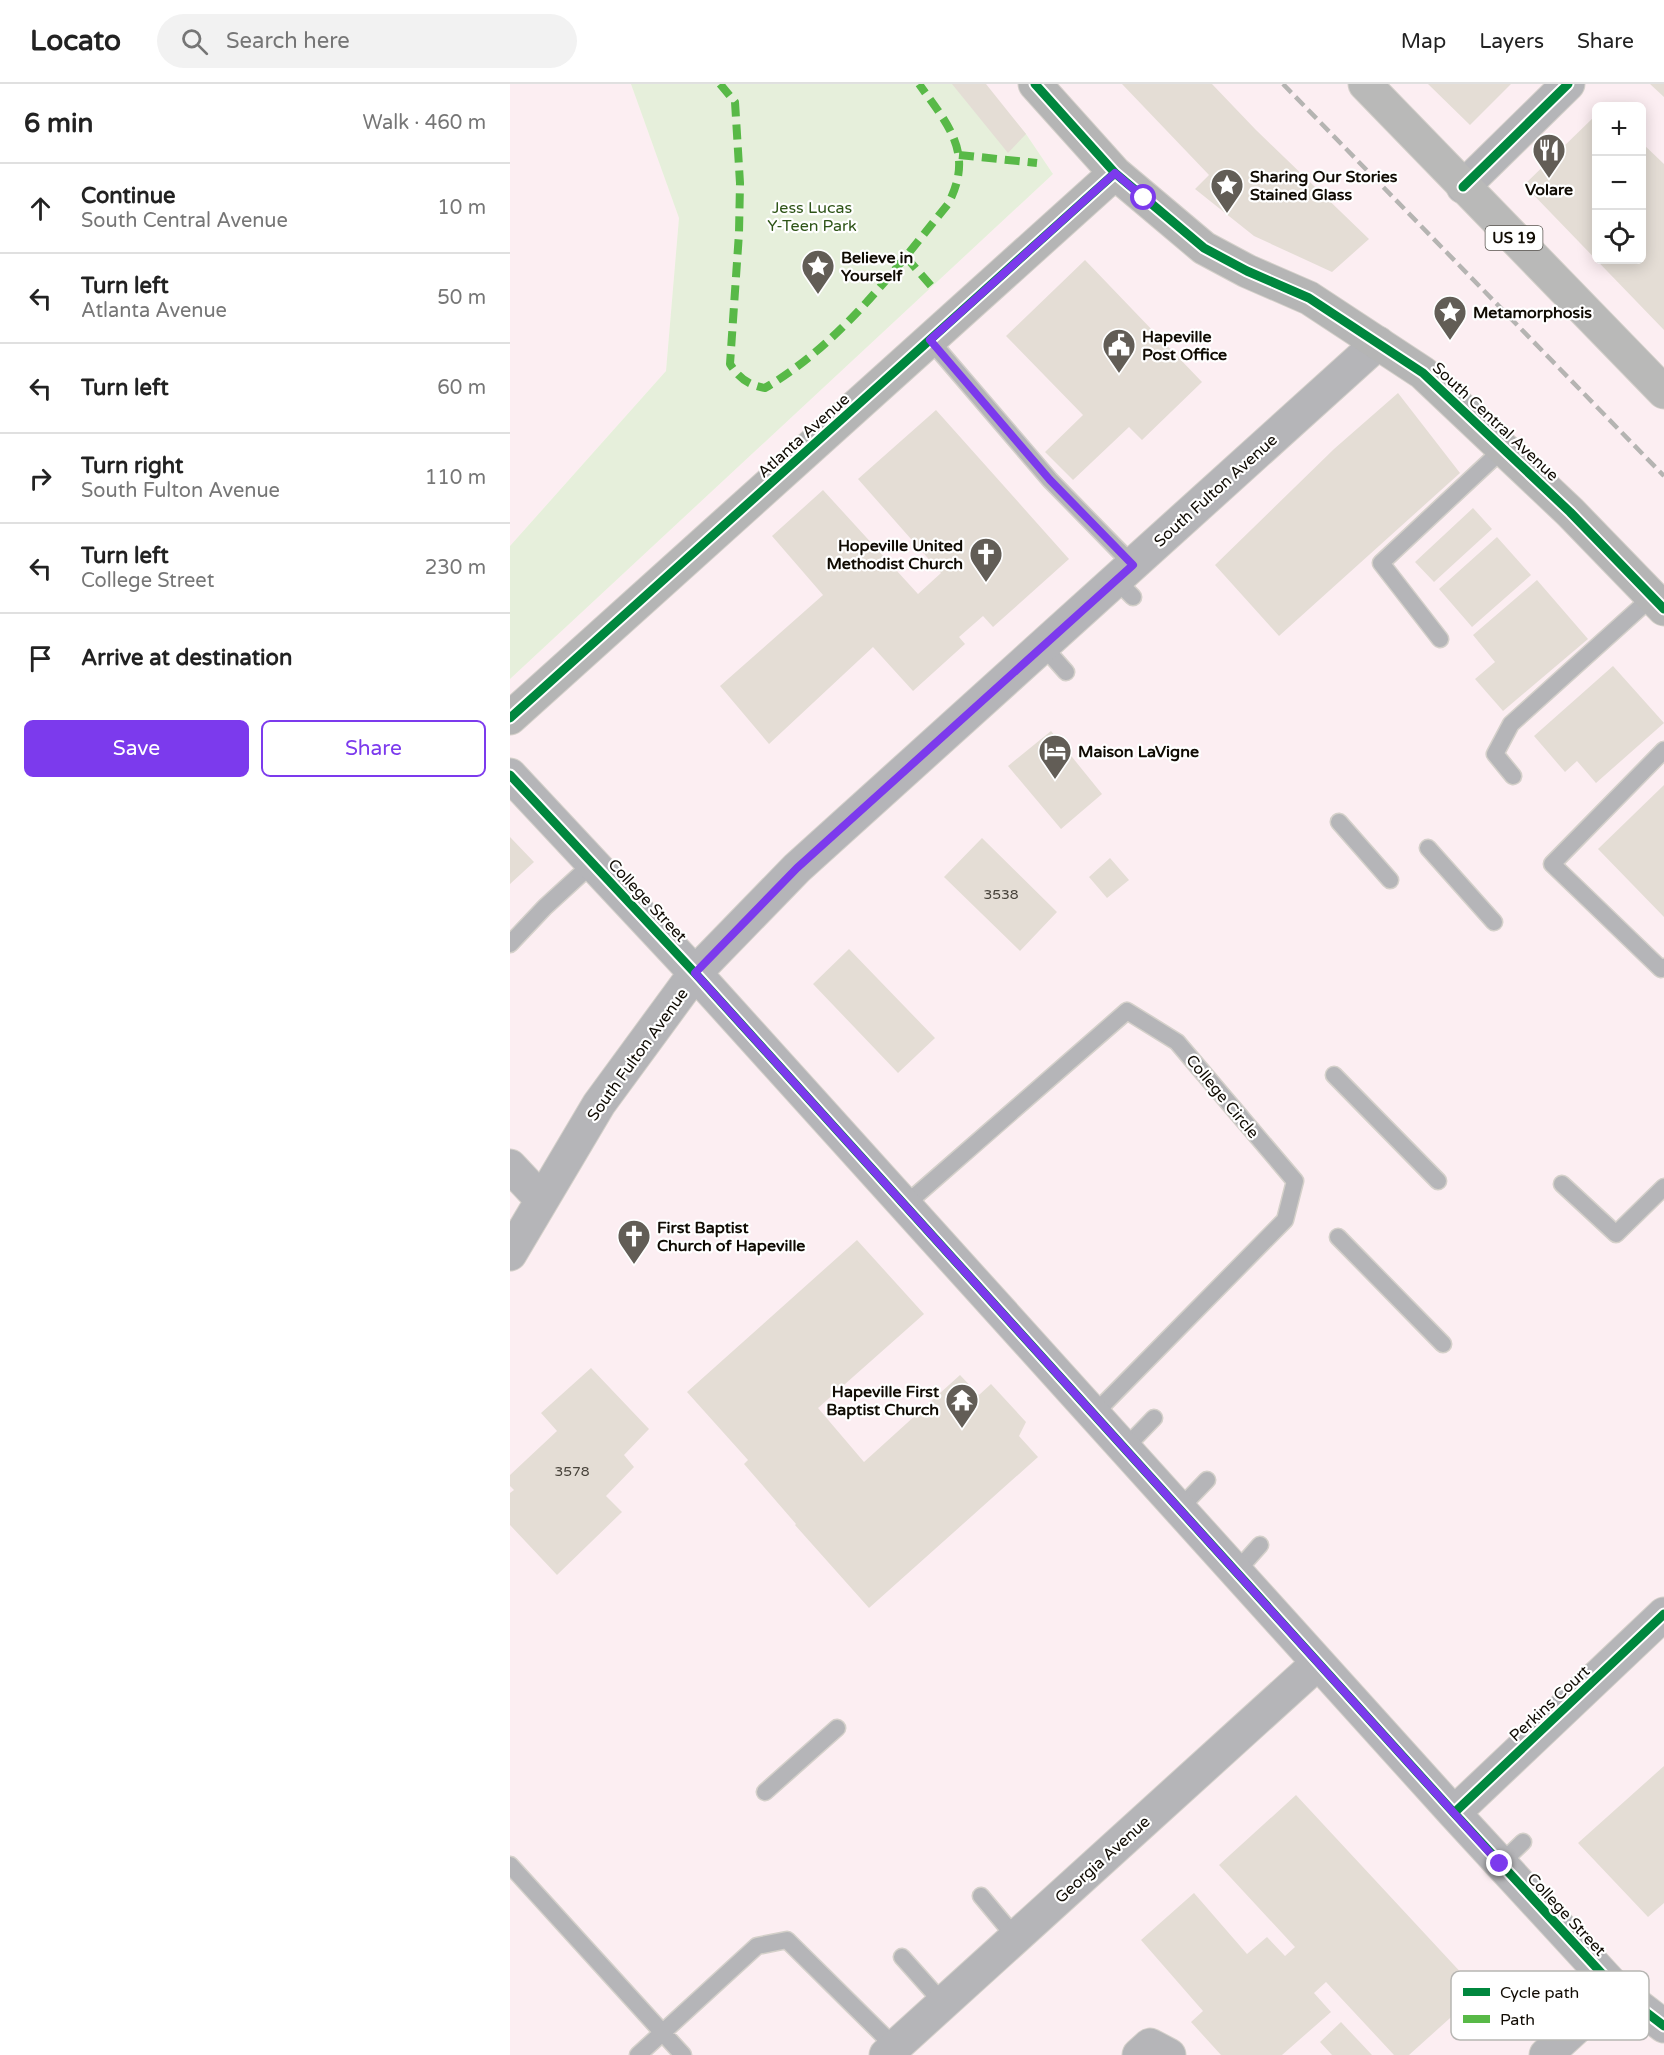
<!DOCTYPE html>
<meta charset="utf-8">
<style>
:root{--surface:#fff;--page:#f2f2f2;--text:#222;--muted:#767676;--line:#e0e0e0;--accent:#7c3aed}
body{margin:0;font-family:"Varela Round",sans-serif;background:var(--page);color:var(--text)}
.controls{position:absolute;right:18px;top:18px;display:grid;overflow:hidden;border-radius:9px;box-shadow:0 3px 15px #0003}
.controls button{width:54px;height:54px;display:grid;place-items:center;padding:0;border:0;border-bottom:2px solid var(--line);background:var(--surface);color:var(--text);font:30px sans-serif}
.stop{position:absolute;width:18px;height:18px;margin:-14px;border:4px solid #7c3aed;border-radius:50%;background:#fff}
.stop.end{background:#7c3aed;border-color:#fff;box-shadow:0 2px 6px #0008}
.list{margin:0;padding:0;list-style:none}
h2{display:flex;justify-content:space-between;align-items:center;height:78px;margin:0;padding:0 24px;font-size:26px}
h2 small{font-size:20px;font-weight:400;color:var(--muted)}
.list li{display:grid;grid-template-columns:39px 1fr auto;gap:18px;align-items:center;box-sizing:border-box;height:90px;padding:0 24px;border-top:2px solid var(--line)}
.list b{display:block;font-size:22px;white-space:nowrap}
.list p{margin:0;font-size:20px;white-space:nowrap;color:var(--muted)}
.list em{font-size:20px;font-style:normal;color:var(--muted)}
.actions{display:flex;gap:12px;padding:18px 24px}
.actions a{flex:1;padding:14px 0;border:2px solid var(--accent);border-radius:9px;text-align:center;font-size:21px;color:var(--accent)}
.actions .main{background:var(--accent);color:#fff}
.icon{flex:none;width:33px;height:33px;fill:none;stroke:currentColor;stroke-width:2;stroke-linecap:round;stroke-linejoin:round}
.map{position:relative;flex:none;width:1154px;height:1971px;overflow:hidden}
header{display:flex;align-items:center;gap:36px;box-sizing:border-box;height:84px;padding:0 30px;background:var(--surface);border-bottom:2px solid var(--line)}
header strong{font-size:28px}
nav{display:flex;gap:33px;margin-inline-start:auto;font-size:21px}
.search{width:420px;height:54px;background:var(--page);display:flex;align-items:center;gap:15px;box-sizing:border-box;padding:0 21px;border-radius:33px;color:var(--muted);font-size:22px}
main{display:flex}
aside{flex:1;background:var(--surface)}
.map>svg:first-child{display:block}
.commercial{fill:#fceef2;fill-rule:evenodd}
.green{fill:#e6efdb}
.building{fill:#e4ddd5}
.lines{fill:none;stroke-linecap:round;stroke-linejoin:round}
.lane-casing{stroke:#d4d0ca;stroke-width:19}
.street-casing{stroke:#d4d0ca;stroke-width:35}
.secondary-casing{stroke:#d4d0ca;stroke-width:35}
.primary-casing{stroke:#d4d0ca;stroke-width:35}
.lane{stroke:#b5b5b8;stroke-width:16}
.street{stroke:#b5b5b8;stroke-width:33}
.secondary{stroke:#b5b5b5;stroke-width:33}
.primary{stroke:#b9b9b8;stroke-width:33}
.rail{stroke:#b5b4b2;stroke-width:4.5;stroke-dasharray:12 6;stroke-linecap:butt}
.quiet{stroke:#58b947;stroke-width:8;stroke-dasharray:15 8;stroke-linecap:butt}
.cycleway-casing{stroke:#fff;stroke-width:13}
.cycleway{stroke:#00873e;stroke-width:9}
.route{stroke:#7c3aed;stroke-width:8}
.labels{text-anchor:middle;stroke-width:4.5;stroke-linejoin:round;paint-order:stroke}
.number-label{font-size:14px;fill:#48433b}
.shield{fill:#fff;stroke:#58544f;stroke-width:1.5}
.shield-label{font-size:15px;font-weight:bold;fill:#100b03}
.poi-label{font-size:16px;font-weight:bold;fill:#100b03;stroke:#fff;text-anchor:start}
.park-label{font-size:16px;fill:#2e5417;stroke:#fff}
.street-label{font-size:16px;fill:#100b03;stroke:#fff}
.key{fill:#fff;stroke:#b7b6b3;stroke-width:1.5}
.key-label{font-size:16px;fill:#100b03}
</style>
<header>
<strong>Locato</strong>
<div class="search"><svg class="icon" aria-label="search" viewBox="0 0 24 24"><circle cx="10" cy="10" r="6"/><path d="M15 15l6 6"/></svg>Search here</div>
<nav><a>Map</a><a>Layers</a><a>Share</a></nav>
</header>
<main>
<aside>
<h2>6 min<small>Walk · 460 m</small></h2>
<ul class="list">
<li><svg class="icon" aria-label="ahead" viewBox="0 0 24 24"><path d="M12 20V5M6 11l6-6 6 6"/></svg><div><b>Continue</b><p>South Central Avenue</p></div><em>10 m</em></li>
<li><svg class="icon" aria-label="left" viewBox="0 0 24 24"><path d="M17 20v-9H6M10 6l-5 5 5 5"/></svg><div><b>Turn left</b><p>Atlanta Avenue</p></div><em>50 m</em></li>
<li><svg class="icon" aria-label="left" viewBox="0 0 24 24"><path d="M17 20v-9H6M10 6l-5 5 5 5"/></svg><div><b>Turn left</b></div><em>60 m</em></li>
<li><svg class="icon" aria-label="right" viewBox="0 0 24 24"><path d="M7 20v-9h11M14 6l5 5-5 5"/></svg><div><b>Turn right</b><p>South Fulton Avenue</p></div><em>110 m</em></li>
<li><svg class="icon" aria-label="left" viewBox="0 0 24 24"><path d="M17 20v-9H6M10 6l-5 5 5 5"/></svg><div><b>Turn left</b><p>College Street</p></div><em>230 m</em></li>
<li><svg class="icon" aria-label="arrive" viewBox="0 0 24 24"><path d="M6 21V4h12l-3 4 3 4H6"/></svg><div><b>Arrive at destination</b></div></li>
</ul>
<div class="actions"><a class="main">Save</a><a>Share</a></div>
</aside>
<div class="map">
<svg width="1154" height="1971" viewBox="0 0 1154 1971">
<rect width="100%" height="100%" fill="#faf6ef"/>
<path class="commercial" d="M0,0H121L169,134L156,287L0,462Z
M474,0H1154V1971H0V595L543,90L516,50ZM1086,22H1132V176H1086Z"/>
<path class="green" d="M121,0H474L516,50L543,90L0,595V462L156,287L169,134Z"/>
<path class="building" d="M442,0H476L516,50L498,69Z
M612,0H702L746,46L859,155L822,188L744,152L685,105L699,91Z
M918,0H1001L960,41Z
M1140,0H1154V13Z
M1086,31V176H1132V59L1154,80V246L1014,101Z
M575,176L692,298L632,356L619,343L563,396L535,368L573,331L496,252Z
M888,309L950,389L769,552L705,481L824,365Z
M426,326L559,475L483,543L473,532L449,553L455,560L403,607L363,563L259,660L210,602L313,511L262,452L313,406L408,510L431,489L348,395Z
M963,424L982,445L924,498L905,478Z
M987,453L1021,491L962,543L929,505Z
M1027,496L1078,555L993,627L965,595L985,578L963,551Z
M1103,582L1154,639L1086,699L1067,677L1055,688L1024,652Z
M541,647L592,710L551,745L498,682Z
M1154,701V833L1088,765Z
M0,753L24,778L0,800Z
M472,754L547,828L510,867L434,793Z
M600,774L619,796L597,814L579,793Z
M339,865L425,954L388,989L303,900Z
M347,1156L414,1230L308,1324L354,1378L450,1291L469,1311L481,1300L516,1338L509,1352L528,1373L359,1524L285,1441L286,1440L234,1380L238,1376L177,1308Z
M81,1284L139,1345L114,1371L124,1383L96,1412L112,1428L47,1491L0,1441V1409L4,1406L0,1402V1391L47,1347L31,1329Z
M1154,1682V1819L1138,1833L1068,1759Z
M786,1711L969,1908L899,1971H884L816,1898L804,1909L821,1928L772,1971H711L681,1938L693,1927L631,1856L684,1809L737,1870L757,1853L775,1872L785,1863L709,1781Z
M831,1938L862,1971H822L810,1958Z"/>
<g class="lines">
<defs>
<path id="lane" d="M420,256L540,396L623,481
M606,496L623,513
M930,555L871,479L993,365
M533,562L556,588
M1154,666L1042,780L1151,885L1154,883
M1003,692L985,670L1001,640L1142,513
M829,738L880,796
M918,764L984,838
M0,860L35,823L83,779
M824,991L928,1097
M1052,1100L1106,1150L1154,1103
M395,1121L617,927L667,958L785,1097L775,1136L584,1330
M828,1153L933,1260
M615,1364L644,1334
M669,1425L697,1396
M726,1488L750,1461
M255,1708L327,1644
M990,1780L1013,1758
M0,1781L173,1971
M471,1812L506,1854
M392,1873L433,1919
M128,1971L247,1862L277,1856L385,1963"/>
<path id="street" d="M953,103L1058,0
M0,691L185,889L944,1729L1107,1906L1154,1942
M0,1082L32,1116
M0,1170L89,1020L185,889L287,784L868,259
M944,1729L1154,1530
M376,1971L808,1579
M629,1971L640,1961L659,1971
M1036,1971L1107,1906"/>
<path id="secondary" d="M525,0L605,89L694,164L737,187L799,214L913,289L1060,428L1154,525
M0,634L605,89"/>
<path id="primary" d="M855,0L1154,308"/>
</defs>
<use href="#lane" class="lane-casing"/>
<use href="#street" class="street-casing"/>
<use href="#secondary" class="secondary-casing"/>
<use href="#primary" class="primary-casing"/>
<use href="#lane" class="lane"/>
<use href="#street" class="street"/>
<use href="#secondary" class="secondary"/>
<use href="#primary" class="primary"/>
<path class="rail" d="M773,0L1154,392"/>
<path class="quiet" d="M210,0L225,18L230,99L229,149L220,280C229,294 238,301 255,304C330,260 384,187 438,120C465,69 438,41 409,0
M449,71L527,79
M396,173L422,203"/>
<defs>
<path id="cycleway" d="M525,0L605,89L694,164L737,187L799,214L913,289L1060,428L1154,525
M953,103L1058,0
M0,634L605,89
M0,691L185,889L944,1729L1107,1906L1154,1942
M944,1729L1154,1530"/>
</defs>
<use href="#cycleway" class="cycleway-casing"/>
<use href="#cycleway" class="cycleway"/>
</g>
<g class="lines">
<path class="route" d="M634,114L605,89L420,256L540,396L623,481L287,784L185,889L990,1780"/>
</g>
<defs>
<symbol id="restaurant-pin" viewBox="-11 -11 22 30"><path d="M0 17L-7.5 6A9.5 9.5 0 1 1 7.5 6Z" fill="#625d56" stroke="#fff"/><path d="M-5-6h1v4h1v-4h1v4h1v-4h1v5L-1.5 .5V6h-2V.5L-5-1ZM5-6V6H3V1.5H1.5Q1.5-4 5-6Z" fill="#fff"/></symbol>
<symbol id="sight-pin" viewBox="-11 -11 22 30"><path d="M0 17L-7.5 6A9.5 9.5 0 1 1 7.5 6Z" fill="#625d56" stroke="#fff"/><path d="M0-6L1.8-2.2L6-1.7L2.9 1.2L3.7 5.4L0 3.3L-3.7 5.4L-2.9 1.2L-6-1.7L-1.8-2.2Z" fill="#fff"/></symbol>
<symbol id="civic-pin" viewBox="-11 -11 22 30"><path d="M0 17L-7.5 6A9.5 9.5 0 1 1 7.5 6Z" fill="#625d56" stroke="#fff"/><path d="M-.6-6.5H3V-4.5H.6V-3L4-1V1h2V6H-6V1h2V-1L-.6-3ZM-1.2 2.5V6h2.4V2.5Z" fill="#fff"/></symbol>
<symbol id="church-pin" viewBox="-11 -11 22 30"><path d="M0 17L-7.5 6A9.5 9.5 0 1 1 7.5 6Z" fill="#625d56" stroke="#fff"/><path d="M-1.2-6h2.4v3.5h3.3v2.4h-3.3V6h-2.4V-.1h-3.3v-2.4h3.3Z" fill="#fff"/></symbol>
<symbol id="hotel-pin" viewBox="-11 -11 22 30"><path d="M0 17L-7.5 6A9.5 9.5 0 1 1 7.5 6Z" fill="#625d56" stroke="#fff"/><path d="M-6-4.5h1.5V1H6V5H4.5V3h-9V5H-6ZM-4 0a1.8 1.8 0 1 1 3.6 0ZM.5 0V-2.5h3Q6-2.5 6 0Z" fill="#fff"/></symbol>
<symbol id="temple-pin" viewBox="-11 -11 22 30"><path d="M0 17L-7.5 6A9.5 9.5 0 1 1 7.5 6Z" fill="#625d56" stroke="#fff"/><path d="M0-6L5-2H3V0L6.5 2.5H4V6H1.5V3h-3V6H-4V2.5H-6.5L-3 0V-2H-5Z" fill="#fff"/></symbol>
</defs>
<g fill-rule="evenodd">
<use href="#restaurant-pin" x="1020" y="47" width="38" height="52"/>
<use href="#sight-pin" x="698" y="82" width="38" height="52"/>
<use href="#sight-pin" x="289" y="163" width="38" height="52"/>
<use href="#sight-pin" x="921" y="209" width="38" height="52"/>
<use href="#civic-pin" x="590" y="242" width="38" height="52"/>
<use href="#church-pin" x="457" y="451" width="38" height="52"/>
<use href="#hotel-pin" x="526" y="648" width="38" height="52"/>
<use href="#church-pin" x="105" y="1133" width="38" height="52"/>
<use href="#temple-pin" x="433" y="1297" width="38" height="52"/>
</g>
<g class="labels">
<g class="number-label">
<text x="491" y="815">3538</text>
<text x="62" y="1392">3578</text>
</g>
<rect class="shield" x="975.5" y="142" width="57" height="24" rx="4.5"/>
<g class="shield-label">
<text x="1004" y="159">US 19</text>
</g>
<g class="poi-label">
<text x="740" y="98">Sharing Our Stories<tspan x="740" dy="18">Stained Glass</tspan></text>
<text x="1039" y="111" text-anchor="middle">Volare</text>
<text x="331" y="179">Believe in<tspan x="331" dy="18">Yourself</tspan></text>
<text x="963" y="234">Metamorphosis</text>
<text x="632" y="258">Hapeville<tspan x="632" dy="18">Post Office</tspan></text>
<text x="453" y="467" text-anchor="end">Hopeville United<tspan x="453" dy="18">Methodist Church</tspan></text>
<text x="568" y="673">Maison LaVigne</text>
<text x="147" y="1149">First Baptist<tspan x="147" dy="18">Church of Hapeville</tspan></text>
<text x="429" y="1313" text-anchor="end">Hapeville First<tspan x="429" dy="18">Baptist Church</tspan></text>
</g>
<g class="park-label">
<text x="302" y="129">Jess Lucas<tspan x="302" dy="18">Y-Teen Park</tspan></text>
</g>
<g class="street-label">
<text transform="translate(986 337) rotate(43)" y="6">South Central Avenue</text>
<text transform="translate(293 351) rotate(-42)" y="6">Atlanta Avenue</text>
<text transform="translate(705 406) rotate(-42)" y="6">South Fulton Avenue</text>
<text transform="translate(138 816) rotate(47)" y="6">College Street</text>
<text transform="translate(127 970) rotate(-54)" y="6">South Fulton Avenue</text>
<text transform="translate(713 1012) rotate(50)" y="6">College Circle</text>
<text transform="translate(1039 1619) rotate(-43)" y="6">Perkins Court</text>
<text transform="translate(592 1775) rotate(-42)" y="6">Georgia Avenue</text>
<text transform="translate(1057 1830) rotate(47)" y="6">College Street</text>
</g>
</g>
<rect x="941" y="1887" width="198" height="69" rx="9" class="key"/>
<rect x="953" y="1904" width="27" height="8" fill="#00873e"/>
<rect x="953" y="1931" width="27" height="8" fill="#58b947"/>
<g class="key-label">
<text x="990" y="1914">Cycle path</text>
<text x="990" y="1941">Path</text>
</g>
</svg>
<div class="controls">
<button>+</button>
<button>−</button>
<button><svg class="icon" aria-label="locate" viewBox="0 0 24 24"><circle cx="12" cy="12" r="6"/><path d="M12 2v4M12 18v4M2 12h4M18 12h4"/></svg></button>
</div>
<div class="stop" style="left:634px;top:114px"></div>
<div class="stop end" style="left:990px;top:1780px"></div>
</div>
</main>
